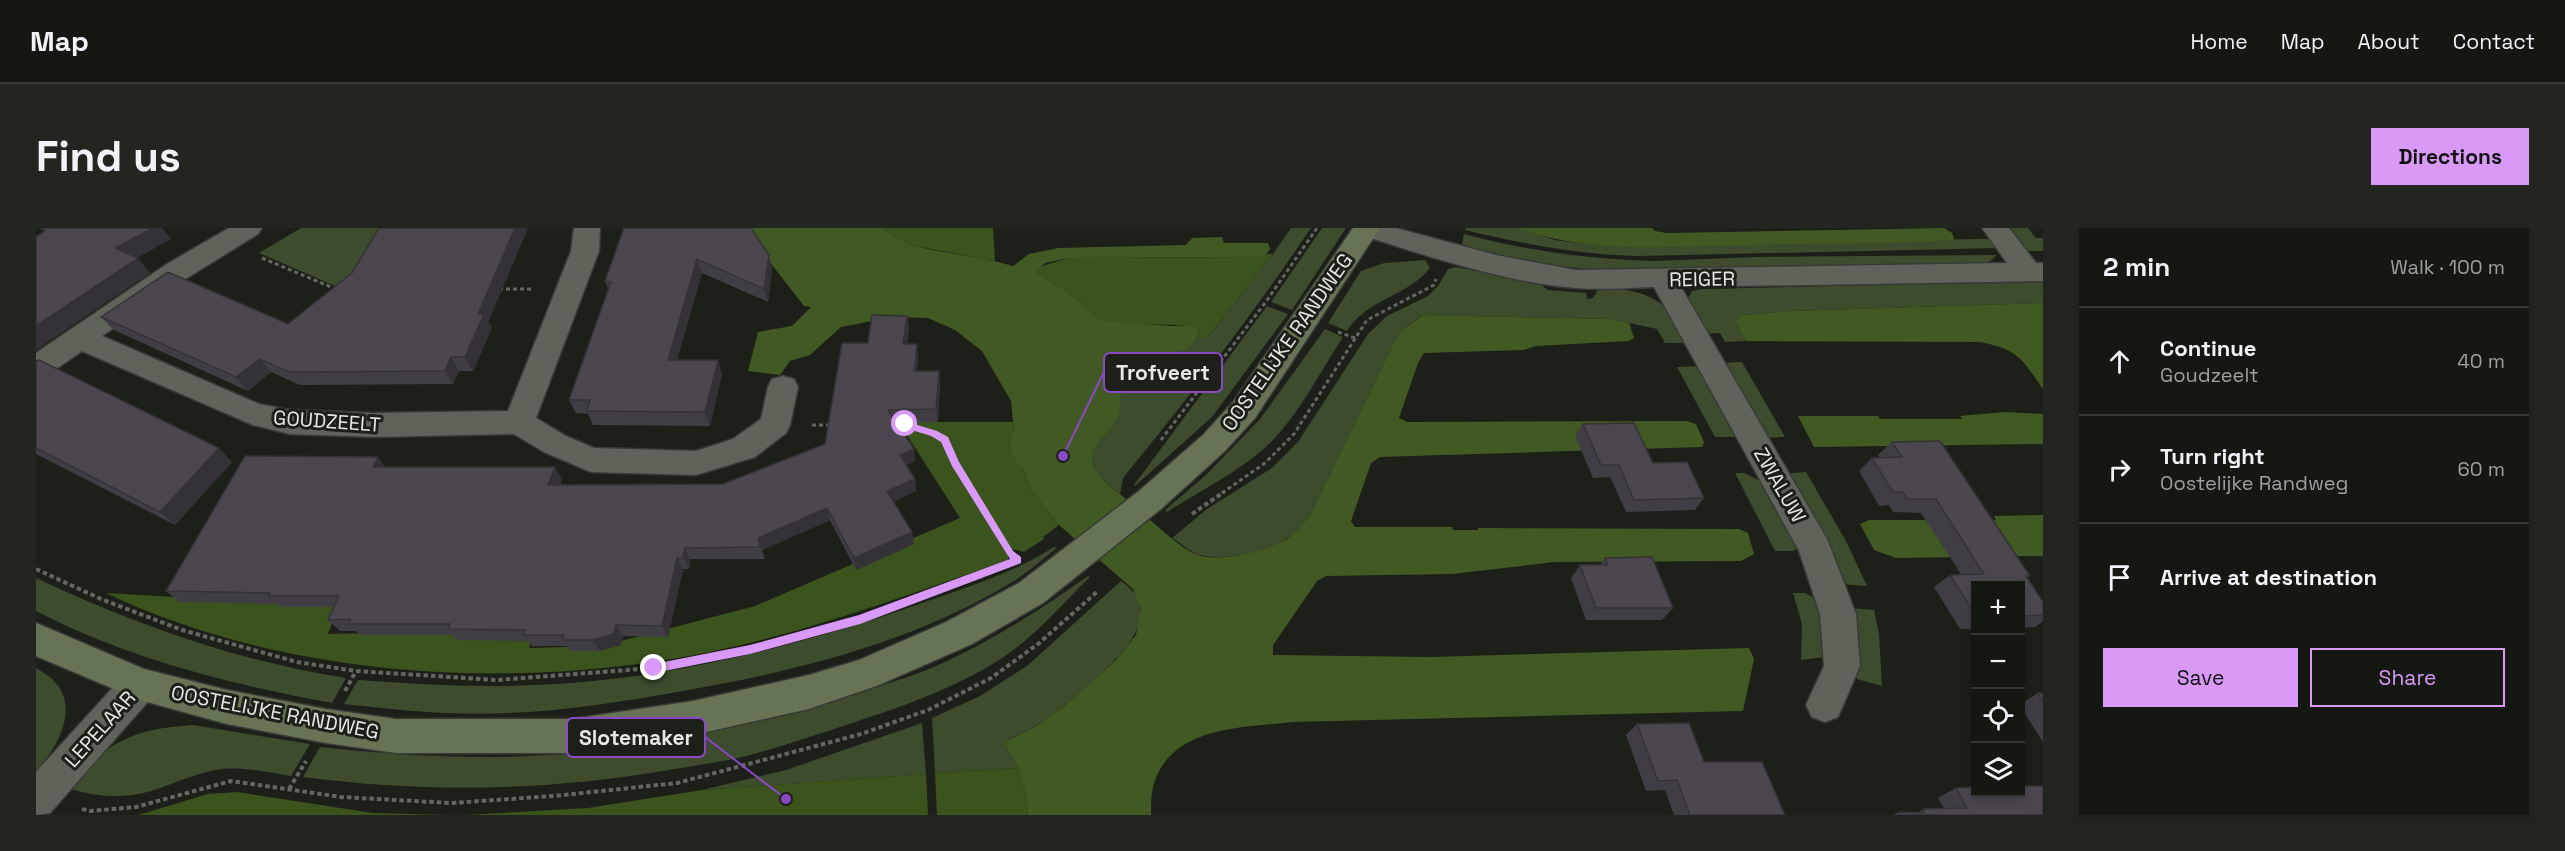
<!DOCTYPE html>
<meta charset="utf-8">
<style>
:root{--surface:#151812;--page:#222520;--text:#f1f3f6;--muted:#9da09f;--line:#343732;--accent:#d99af7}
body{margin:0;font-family:"Space Grotesk",sans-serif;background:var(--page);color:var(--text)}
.controls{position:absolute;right:18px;bottom:18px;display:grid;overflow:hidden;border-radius:0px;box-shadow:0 3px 9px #0003}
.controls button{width:54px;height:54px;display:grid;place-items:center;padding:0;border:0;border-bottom:2px solid var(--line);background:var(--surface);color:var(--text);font:30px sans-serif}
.stop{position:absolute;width:18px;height:18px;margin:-14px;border:4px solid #d99af7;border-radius:50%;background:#fff}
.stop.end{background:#d99af7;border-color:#fff;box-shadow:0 2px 6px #0008}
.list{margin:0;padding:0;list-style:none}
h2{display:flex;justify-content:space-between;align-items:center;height:78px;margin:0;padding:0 24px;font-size:26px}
h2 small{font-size:20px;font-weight:400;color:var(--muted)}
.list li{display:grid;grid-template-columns:39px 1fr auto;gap:18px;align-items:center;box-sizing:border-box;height:108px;padding:0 24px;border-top:2px solid var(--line)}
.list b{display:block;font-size:22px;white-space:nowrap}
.list p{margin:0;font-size:20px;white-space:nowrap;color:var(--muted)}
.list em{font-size:20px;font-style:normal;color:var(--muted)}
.actions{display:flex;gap:12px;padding:18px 24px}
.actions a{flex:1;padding:14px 0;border:2px solid var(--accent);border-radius:0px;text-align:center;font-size:21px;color:var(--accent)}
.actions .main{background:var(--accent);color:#111}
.icon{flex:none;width:33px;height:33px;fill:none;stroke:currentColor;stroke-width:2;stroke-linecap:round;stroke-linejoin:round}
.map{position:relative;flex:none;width:2007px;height:587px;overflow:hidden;border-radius:0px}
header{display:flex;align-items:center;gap:36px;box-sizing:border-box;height:84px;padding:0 30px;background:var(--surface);border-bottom:2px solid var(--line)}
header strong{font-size:28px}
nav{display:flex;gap:33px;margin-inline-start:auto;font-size:21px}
.intro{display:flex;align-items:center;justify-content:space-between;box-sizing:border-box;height:144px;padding:0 36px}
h1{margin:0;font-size:42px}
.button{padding:15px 27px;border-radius:0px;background:var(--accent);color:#111;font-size:21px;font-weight:700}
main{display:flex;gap:36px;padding:0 36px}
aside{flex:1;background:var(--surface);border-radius:0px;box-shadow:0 3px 9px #0003}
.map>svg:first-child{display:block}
.green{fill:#3d4c2d}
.forest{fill:#3b531c}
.water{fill:#415922}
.pier{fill:#1c2018}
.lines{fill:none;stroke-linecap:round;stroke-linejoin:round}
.street-casing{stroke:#383b35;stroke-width:3}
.secondary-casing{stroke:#383b35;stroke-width:3}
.path-far1{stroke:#646760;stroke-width:3;stroke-dasharray:4 3;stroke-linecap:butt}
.path{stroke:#646760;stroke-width:4;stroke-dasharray:4.5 3;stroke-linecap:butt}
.street{fill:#5f635a;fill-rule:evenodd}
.secondary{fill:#667455;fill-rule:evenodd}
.wall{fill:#413d44}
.shaded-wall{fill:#353237}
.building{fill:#4c474f;stroke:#353237;stroke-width:1.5}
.route{fill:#d99af7}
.labels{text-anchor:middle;stroke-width:6;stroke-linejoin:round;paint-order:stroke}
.street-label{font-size:20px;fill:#e7e9e4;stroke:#1c2018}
.leader{fill:none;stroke:#8b48c5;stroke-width:2}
.callout-dot{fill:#8b48c5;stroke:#1c2018;stroke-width:2}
.callout{fill:#1c2018;stroke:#8b48c5;stroke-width:2}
.callout-label{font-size:21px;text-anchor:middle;font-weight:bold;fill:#e7e9e4}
</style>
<header>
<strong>Map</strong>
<nav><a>Home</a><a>Map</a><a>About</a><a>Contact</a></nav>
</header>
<div class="intro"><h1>Find us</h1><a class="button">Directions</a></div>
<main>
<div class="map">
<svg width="2007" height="587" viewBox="0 0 2007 587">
<rect width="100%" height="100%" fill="#1c2018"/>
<path class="green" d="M265,0H349L313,64L223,25Z
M1255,0H1275C1217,86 1153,169 1087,250L1084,266C1074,257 1056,245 1056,230C1056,214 1075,205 1081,192C1086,179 1082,139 1089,133C1111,115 1141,137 1161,109L1173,108L1237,26Z
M1286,0H1310L1256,82L1235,74Z
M1429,0H1482L1519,12L1549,16L1633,18L1940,11H1961L1962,20L1601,28C1542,26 1486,16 1429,2Z
M1969,0H1992L2000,10H2007V23H1992Z
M1428,6C1492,23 1551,31 1618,33L1720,29L1961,27L1953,34L1942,36L1556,42L1478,32L1429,20L1426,16Z
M1389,32L1394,40C1371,69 1332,70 1311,103L1292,95L1325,43L1348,35Z
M1420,39L1503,55L1512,62L1550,65L1551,71L1557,70L1563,60C1591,61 1611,63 1632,81C1638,86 1647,107 1651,115H1629L1621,101L1574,91L1386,87L1363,104L1273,289C1269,294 1266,299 1261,303C1242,322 1189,334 1164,327C1155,325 1145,315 1136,310L1171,281L1236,240L1262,214L1332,106L1351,88L1392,68L1402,58L1412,41Z
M2007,53V75L1755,83L1708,87L1699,93L1710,113L1689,114L1684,105L1669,106L1650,74L1656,63L1666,61Z
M1231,78L1252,86L1176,189L1099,258L1098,257Z
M1289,101L1307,109C1286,141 1261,189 1234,215C1205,243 1165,262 1131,284L1129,282L1171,246L1224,191Z
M1706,134L1749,209L1726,210L1684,135Z
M1664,138L1703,209H1679L1641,139Z
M1770,244L1810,313L1831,358L1804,356L1747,246Z
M1699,245H1708L1729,255L1764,319L1757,323H1739Z
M1018,319L1021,320C1008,330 995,342 981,351C883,413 761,443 647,463C590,473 530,483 472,485C418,488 362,482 308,476L322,452C381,456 440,460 499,457C627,452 751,421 872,380C922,362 973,348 1018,319Z
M1052,348L1054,349C1025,377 997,411 963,432C917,461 865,479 813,496C780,507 747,518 714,527C688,534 660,537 633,542C512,563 389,565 267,549L284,519C368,528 454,533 538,525C627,517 715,497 800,470C834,460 868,452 900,438C954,414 1004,382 1052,348Z
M0,350C100,397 201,433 310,450L296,475C194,456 93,431 0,383Z
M1085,353C1135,387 1078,434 1050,459C1034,473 1018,488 999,498C990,504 979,507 970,513L969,517L982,540L899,545L896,490L944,468L991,438Z
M1757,365H1769L1784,373L1788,429L1765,432L1766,396Z
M1813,380L1838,382L1843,406L1846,458L1821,451L1815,444Z
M0,440C6,444 14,448 19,454C44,482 20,521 0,544Z
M886,495L890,546L666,562L750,542Z
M157,497L274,516L255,548C232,544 209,539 186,541C161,544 138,556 115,563C88,571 58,569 32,560C71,513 97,501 157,497Z"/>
<path class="forest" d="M845,0H957L959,33L879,18L863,12Z
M1231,26H1237L1172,109H1161L1163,103L1147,97L1077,96L1066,93L1032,64L1000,46L1003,39L1032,30L1223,29Z
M874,194H977L980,234L987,241L996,263L1023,297L1007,309L1008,311L988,324L976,321L931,252L912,213L902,204Z
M873,200L903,211L916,235L972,325V332C875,366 778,402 678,423C484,464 250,451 70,365L139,369H306L292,406L499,402L493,420L566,418L719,378L924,290L867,201Z
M982,540L989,563L992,587H901L899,545Z
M890,546L892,587H430L552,580L666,562Z
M201,564L337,585L416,587H102L172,566Z"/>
<path class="water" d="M711,0H845C856,7 866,14 879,18C911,26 944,28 977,38L993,26L1022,20L1150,17L1156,10L1186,9L1188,15H1232L1234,21L1228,29L1032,30L1009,35L1001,42V46L1032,64L1066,93L1134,98L1155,97L1163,103C1153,140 1107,114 1088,134C1081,141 1088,179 1081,192C1075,205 1057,214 1056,230C1056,247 1082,264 1094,274C1111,288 1142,320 1162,327C1184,335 1227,323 1247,313C1258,308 1265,298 1273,289L1363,104L1387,87L1574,91L1593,95L1598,110L1593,113L1500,118L1488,122L1388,125L1382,135L1363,190L1371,194L1651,193L1660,196L1668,214L1666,219L1344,229L1335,235L1315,293L1319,299H1416L1417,302H1442V300L1703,301L1712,305L1718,326L1705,333L1519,334L1416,346L1290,348L1281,353L1237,417V427L1395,429L1713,420L1718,431L1707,483L1256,494C1205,500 1133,498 1117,559C1115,568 1115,578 1115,587H992L989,563L982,540L969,517L970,513L1000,498L1026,480L1079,433L1100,407L1105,381L1097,361L1023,297L996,263L987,241L980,234L974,217L976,203H978L975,173L946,123L919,102L892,90L857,89L805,99L774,127L754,133L744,147L712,143L722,104L756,98L775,79L768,78L726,24Z
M1482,0H1616L1619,3L1631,5L1908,0L1916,5L1918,10L1917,12C1850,16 1783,15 1717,17C1641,18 1554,27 1482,0Z
M2007,75V161C1985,130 1983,122 1944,114L1710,113L1699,93L1707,87L1755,83Z
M1969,184L2007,186V216L1778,219L1762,188H1923Z
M2007,287V328L1860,330L1838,322L1824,296L1833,292H1960L1958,288Z"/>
<path class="pier" d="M1841,185H1922L1926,191H1844Z"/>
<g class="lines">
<defs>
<path id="street" d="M193,0H226L222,6L151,50L66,108L223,176L254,182L338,185L472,183L535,23L538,0H564L563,23L500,190L530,208L558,220L660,223L697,211L725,191L732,159L736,151L747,148L758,151L762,159L754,197L750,205L719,229L660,247L555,244L508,224L478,206L338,209L254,206L217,197L46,123L10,148L0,151V125L131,36Z
M1318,0H1360L1460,27L1540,42L1971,35L1946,0H1973L2000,35H2007V53L1645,59L1791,311L1820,386L1824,438L1802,489L1789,494L1776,489L1770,477L1788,438L1784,386L1763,323L1618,59C1592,60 1565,62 1540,60C1471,55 1388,27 1322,6Z
M104,440L117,444L122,456L117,468L14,585L0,587V544L91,444Z"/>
<path id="secondary" d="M1317,0H1344L1219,190L1189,223L1125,281L1007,375L936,416L843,457L773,481L657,507L536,525H360L290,515L191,496L104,472L0,428V395L108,441L191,462L290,481L360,491H536L657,473L773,447L823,432L910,394L983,355L1103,263L1167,207L1197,174Z"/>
</defs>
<use href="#street" class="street-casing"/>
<use href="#secondary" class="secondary-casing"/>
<path class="path-far1" d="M226,30L302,62
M463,61H498
M1302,104L1319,110
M776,197H796
M857,197L884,200L908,211L919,236L937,265
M1125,212L1229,75L1281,0
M1186,265L1229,235L1258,206L1331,92L1398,57L1400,51"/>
<path class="path" d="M936,264L980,331
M1156,286L1188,264
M0,341L65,371L146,402L261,434L320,443L461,452L618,440L715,421L824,392L946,348
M309,463L320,443
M253,561L270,533
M46,581L54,583L100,579L195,553L305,569L415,575L518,568L641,555L825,506L892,482L955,450L1002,416L1062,363"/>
<use href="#street" class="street"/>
<use href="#secondary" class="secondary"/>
</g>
<path class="wall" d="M343,0H492L452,94L456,100L437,143H423L417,156L264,157L235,144L212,163L78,102L65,89L252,96L316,45Z
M588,0L733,27L736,41L732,74L666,45L641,132L686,146L674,198L557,197L552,186L540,185L533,172L572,61L569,53Z
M871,88L873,100L871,116L882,129L881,143H903L904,155L902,194H860L878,221L879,233L870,237L879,251L880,263L858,273L878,316L820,342L794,292L726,322L729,331H654L653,341H647L632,409L587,408L585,417L564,423H534L531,418H496L492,413L421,412L417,407H324L320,403H304L292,392L298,379H244L241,376L143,374L130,363L349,239L526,251L524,257L687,256L789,216L832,115Z
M0,133L196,234L139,297L0,226Z
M1547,196L1617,235L1668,270L1659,282L1590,284L1574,249L1557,250L1539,208Z
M1856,214L1994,348L1991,350L2007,374V393L1999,399L1984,400V357H1940V401H1924L1898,359L1914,347L1925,346L1885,285L1857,284L1853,277L1843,278L1823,243L1836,230H1844L1842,227Z
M1569,330L1637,380L1626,392H1550L1535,350L1544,337H1564Z
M2002,465H2007V514L1984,478V476Z
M1601,496L1668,534L1749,587H1638L1629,562L1610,563L1590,507Z
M1920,560L2007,587H1857L1863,584H1882L1888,581L1908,580L1902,570Z"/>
<path class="shaded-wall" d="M117,0H126L135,11L92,35L79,20Z
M479,0H492L452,94L456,100L437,143L429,129L442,86Z
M733,27L736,41L732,74L728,61Z
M102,30L114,45L0,122V98Z
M661,31L666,45L637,146L632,132Z
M871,88L873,100L869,129L867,116Z
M881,116L882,129L880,156L878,143Z
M415,129L423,143L417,156L409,143Z
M224,131L235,144L212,163L200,149Z
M682,132L686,146L674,198L669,184Z
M903,143L904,155L902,194L900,181Z
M183,220L196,234L139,297L124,284Z
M878,221L879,233L866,239L864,227Z
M342,229L351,242L337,239Z
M519,239L526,251L520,269L512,257Z
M879,251L880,263L854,275L851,263Z
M791,280L794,292L726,322L729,331L722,310Z
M876,304L878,316L820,342L818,330Z
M649,320L654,331L653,341L647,330Z
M641,330L647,341L632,409L626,398Z
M580,397L587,408L585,417L564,423L556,412Z"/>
<path class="building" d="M5,0H117L79,20L102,30L0,98V9L9,3Z
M343,0H479L442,86H448L429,129H415L409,143L253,144L224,131L200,149L65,89L132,44L252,96L316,45Z
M588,0H715L733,27L728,61L661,31L632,132H682L669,184L551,183L554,172H533L575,54L569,53Z
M836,87L871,88L867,116H881L878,143H903L900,181L852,182L878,221L864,227L879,251L851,263L876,304L818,330L791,280L722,310L724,319L649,320L647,330H641L626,398L580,397L578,406L556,412H527L528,407H487L489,402L412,401L414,396H313L315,391L292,392L303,368H232L234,365L130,363L209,228L342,229L337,239H519L512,257L687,256L789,216L806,115H832Z
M3,132L183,220L124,284L0,220V133Z
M1598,195L1617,235L1651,234L1668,270L1598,272L1583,237H1565L1547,196Z
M1904,213L1994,348H1990L2007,374V387L1984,388V357H1940V388L1914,347L1948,346L1900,271H1871L1867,264H1857L1836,230L1866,229L1856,214Z
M1616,329L1637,380H1560L1544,337H1572L1569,330Z
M2002,465H2007V474Z
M1653,495L1668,534H1726L1749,587H1654L1641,552L1622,553L1601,496Z
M1984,558H2007V587H1864L1863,584L1888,585V581L1931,580L1920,560L1940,559V564H1984Z"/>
<path class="route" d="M869,193L901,203L912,209L923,234L977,323L985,329V335L824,396L714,426L618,445L615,444V437L618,436L714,417L823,387L974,331L916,238L905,214L895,208L866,199L865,196Z"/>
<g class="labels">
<g class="street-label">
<text transform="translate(1666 51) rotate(-1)" y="7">REIGER</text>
<text transform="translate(1251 114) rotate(-55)" y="7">OOSTELIJKE RANDWEG</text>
<text transform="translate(291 193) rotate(4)" y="7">GOUDZEELT</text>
<text transform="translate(1744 257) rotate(60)" y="7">ZWALUW</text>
<text transform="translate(239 484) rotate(11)" y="7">OOSTELIJKE RANDWEG</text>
<text transform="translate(64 501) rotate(-48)" y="7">LEPELAAR</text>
</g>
</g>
<path class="leader" d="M1027 228L1068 144M750 571L669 509"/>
<g class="callout-dot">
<circle cx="1027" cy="228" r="6"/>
<circle cx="750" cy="571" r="6"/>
</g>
<g class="callout">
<rect x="1068" y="125" width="118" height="39" rx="6"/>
<rect x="531" y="490" width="138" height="39" rx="6"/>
</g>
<g class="callout-label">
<text x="1127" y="152">Trofveert</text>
<text x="600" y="517">Slotemaker</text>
</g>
</svg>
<div class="controls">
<button>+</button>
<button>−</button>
<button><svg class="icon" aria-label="locate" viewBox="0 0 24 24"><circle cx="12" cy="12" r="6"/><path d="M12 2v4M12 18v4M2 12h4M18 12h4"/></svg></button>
<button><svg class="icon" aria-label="layers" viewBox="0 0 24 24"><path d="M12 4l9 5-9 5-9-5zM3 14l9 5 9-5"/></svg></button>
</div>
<div class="stop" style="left:869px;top:196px"></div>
<div class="stop end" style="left:618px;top:440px"></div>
</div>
<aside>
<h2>2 min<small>Walk · 100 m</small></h2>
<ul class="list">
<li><svg class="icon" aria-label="ahead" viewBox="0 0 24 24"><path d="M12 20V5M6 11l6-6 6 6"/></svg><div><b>Continue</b><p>Goudzeelt</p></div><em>40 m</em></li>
<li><svg class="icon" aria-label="right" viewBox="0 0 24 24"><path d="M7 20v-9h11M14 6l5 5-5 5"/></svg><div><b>Turn right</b><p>Oostelijke Randweg</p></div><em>60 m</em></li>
<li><svg class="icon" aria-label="arrive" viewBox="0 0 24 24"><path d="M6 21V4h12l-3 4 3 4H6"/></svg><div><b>Arrive at destination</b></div></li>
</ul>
<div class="actions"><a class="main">Save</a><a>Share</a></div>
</aside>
</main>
